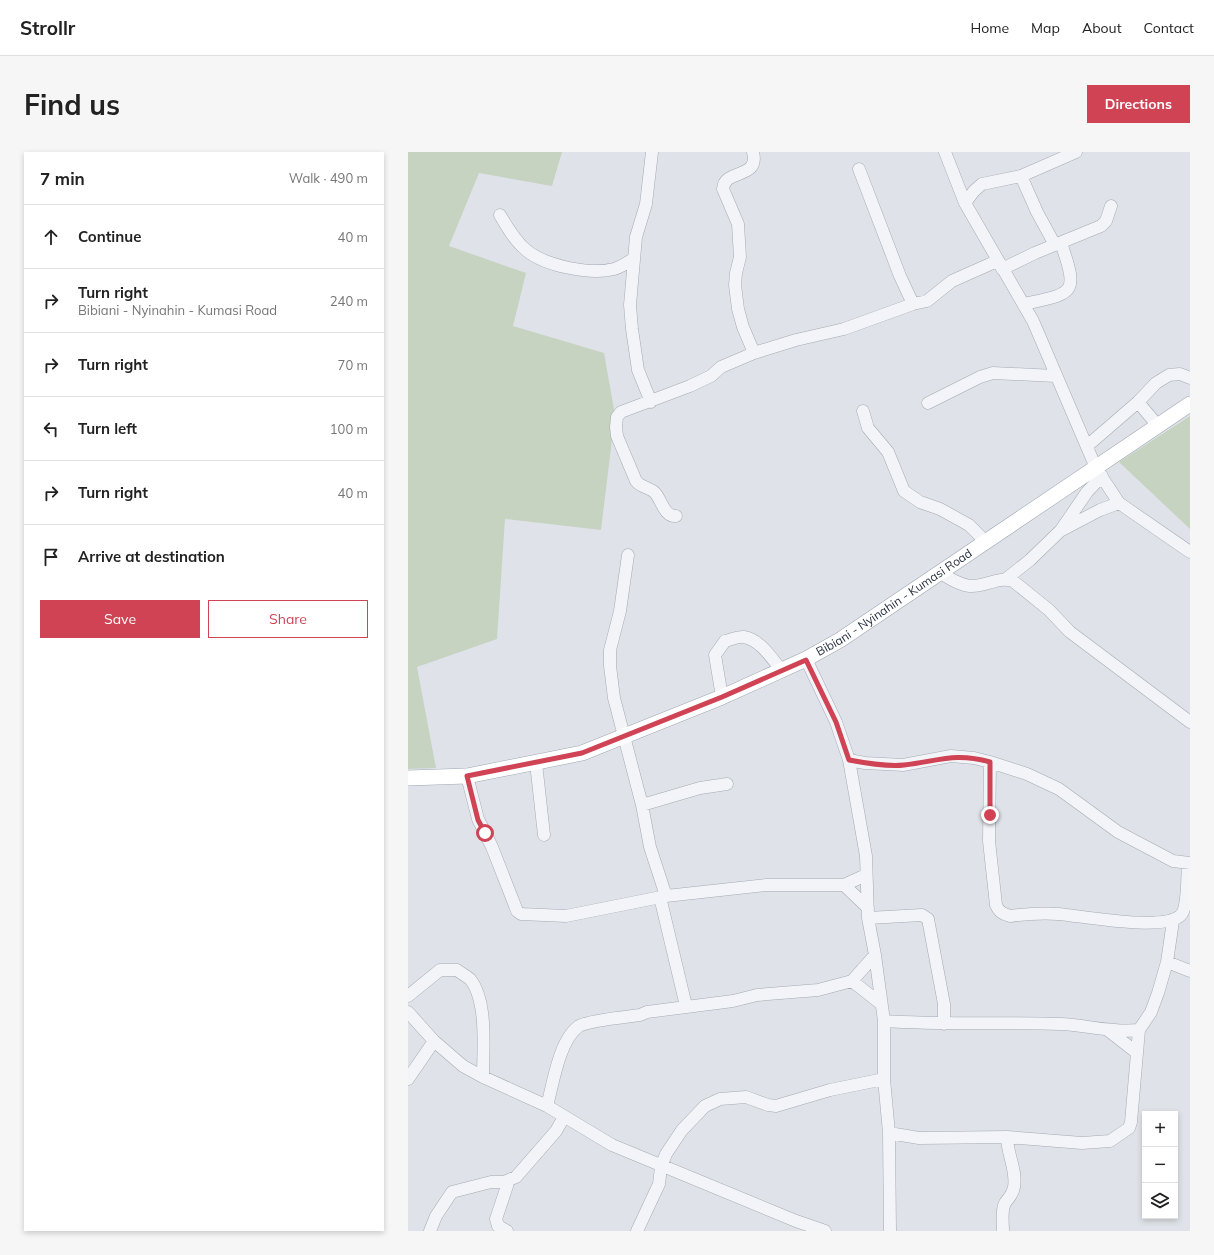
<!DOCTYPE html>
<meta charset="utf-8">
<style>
:root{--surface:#fff;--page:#f6f6f6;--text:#222;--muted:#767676;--line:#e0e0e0;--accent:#cf4354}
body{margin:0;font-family:Mulish,sans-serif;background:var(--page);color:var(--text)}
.controls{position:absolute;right:12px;bottom:12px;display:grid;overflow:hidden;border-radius:0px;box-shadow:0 2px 6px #0003}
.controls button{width:36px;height:36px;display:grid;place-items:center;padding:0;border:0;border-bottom:1px solid var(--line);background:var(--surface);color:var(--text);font:20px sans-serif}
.stop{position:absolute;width:12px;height:12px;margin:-9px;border:3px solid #cf4354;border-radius:50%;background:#fff}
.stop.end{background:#cf4354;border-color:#fff;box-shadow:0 1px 4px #0008}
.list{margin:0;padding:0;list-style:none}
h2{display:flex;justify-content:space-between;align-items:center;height:52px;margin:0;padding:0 16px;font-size:17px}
h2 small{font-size:13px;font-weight:400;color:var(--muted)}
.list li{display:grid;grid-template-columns:26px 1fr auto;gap:12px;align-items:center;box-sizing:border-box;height:64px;padding:0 16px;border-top:1px solid var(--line)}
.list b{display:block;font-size:15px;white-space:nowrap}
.list p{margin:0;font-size:13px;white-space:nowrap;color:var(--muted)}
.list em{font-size:13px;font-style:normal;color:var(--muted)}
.actions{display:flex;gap:8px;padding:12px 16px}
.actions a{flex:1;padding:9px 0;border:1px solid var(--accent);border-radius:0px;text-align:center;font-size:14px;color:var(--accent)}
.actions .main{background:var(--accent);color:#fff}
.icon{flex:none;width:22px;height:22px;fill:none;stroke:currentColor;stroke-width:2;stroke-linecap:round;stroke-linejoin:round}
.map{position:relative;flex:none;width:782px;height:1079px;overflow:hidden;border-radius:0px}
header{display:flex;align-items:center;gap:24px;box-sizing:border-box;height:56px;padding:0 20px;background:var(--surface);border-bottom:1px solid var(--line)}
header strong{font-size:19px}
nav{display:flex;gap:22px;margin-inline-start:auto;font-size:14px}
.intro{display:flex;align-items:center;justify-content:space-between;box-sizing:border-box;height:96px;padding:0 24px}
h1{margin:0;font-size:28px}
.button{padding:10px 18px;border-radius:0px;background:var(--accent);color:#fff;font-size:14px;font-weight:700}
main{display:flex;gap:24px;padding:0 24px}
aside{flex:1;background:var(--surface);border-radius:0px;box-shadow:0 2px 6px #0003}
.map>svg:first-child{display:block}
.green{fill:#c5d3c0}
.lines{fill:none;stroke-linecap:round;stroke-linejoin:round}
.minor-casing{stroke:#a4aab3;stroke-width:13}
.major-casing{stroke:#9fa7b5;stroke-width:16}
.minor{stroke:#f2f4f7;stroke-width:12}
.major{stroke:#fff;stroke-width:15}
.route{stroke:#cf4354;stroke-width:5}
.labels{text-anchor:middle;stroke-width:3;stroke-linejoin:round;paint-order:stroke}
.street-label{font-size:12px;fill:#283040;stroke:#eff2f6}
</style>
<header>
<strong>Strollr</strong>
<nav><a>Home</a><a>Map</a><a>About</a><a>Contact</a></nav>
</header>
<div class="intro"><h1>Find us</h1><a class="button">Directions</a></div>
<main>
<aside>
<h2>7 min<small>Walk · 490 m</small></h2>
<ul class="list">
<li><svg class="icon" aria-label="ahead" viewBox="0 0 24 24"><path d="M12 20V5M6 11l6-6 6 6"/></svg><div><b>Continue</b></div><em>40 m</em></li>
<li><svg class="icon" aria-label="right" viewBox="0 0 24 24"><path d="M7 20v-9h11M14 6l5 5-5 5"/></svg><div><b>Turn right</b><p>Bibiani - Nyinahin - Kumasi Road</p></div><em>240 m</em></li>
<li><svg class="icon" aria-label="right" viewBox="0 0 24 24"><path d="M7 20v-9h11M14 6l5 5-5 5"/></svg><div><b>Turn right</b></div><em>70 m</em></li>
<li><svg class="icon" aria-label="left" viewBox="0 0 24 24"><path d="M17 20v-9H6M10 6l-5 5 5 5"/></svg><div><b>Turn left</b></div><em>100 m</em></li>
<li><svg class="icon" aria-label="right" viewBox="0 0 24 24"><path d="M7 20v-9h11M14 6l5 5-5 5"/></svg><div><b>Turn right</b></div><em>40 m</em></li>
<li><svg class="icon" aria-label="arrive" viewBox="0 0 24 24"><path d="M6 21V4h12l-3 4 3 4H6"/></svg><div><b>Arrive at destination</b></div></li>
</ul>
<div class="actions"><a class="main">Save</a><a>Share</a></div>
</aside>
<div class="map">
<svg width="782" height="1079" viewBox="0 0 782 1079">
<rect width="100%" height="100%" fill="#dfe3e9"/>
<path class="green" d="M0,0H154L144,34L71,21L41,94L118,121L105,174L196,201L207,263L193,378L97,367L89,487L9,515L28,616L0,617Z
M782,264V377L711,310Z"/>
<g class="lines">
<defs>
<path id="minor" d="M345,0C352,28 316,16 315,37L330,72L332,105L328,121L327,133L330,157L335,175L346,201L388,188L436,177L505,152L519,149L544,129L589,109
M537,0L557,51L625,169L688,316L711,351L782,400
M451,17L492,124L505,152
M613,24L629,60L647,93
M557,51L566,39L574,32L613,24L668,0
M92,63C99,75 107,89 118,98C137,114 182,123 206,117C213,115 219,111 225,107
M594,117L627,101L693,74L698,69L703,54
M616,152C666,141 671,143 653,91
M243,250L230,218L224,177L222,153L228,85L238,52L244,0
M730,250L750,274
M520,251L572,225L585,221L647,224
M455,259L460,276L480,300L496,339L512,350L532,357L561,373L577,389
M679,294L730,250L748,231L761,223L772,222L782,226
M268,364C257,365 254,350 248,342C243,335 233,336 228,329L209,284L208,275L209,265L213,260L282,234L303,224L313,215L346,201
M653,378L679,340L694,324
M220,403L212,459L202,498V514L206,546L234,653L242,695L258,744
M531,420C541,426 551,433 562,434C578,435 590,424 605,429L641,458L662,480L782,570
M598,427L622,408L652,379L692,358L711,351
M398,507L428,570L441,608L458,704L460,766L467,803L476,869V927L481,981L482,1079
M314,545L307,503L317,489C322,488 331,484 336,485C353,488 364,507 374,519
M441,608L457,611L495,613L543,604L566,606L582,610L619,622L651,637L710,680L765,709L782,711
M582,610L581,689L588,753C591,760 595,762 602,764C618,762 634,761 650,762C675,764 756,780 773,763C780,756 779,723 780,712
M128,611L136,683
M59,624L70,667L84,695L109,759L113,762L158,764L258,744L358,733H436L458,723
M234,653L292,636L319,632
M436,733L460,756
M252,745L278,854
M460,766L514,763L520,767L536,852V872
M759,810L782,819
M444,829L472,851
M0,844L32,818H49C53,821 58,824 62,827C80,849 75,898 75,925
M0,860L26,889L55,914L75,925L139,954L204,993L388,1069L417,1079
M476,869C535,873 594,870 652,872C679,873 704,881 731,878
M701,879L728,900
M0,927L26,889
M139,954C145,932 151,888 171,874C182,868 218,865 232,863L239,860L325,849L349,843L410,838L444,829L467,803
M481,981L511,986L599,985L674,991L702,989L721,976L723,970L731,878L743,860L750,841L759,810L765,769
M22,1079L28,1064L44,1040L83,1030H96L108,1025L148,979L156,965
M99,1079L90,1074L88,1067L101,1028
M229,1079L251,1032L253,1015L258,1002L274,978L297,954L312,947L338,945L360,953L368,954L422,938L476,927
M595,1079C595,1070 593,1059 597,1051C601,1045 605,1043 606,1035C609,1018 599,1002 599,985"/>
<g id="major">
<path id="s1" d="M0,626L59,624L174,601L314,545L398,507L432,488L782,252"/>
</g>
</defs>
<use href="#minor" class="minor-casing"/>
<use href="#major" class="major-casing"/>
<use href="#minor" class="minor"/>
<use href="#major" class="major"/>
</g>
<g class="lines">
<path class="route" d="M77,681L70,668L59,624L174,601L314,545L398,508L428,570L441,608C457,611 480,615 496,613C531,609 547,600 582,610V663"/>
</g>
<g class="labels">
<g class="street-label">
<text dy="4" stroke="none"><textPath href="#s1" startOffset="524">Bibiani - Nyinahin - Kumasi Road</textPath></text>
</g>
</g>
</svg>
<div class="controls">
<button>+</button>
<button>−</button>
<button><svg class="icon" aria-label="layers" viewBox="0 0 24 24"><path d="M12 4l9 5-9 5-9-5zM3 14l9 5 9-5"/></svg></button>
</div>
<div class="stop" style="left:77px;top:681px"></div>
<div class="stop end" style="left:582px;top:663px"></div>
</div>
</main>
